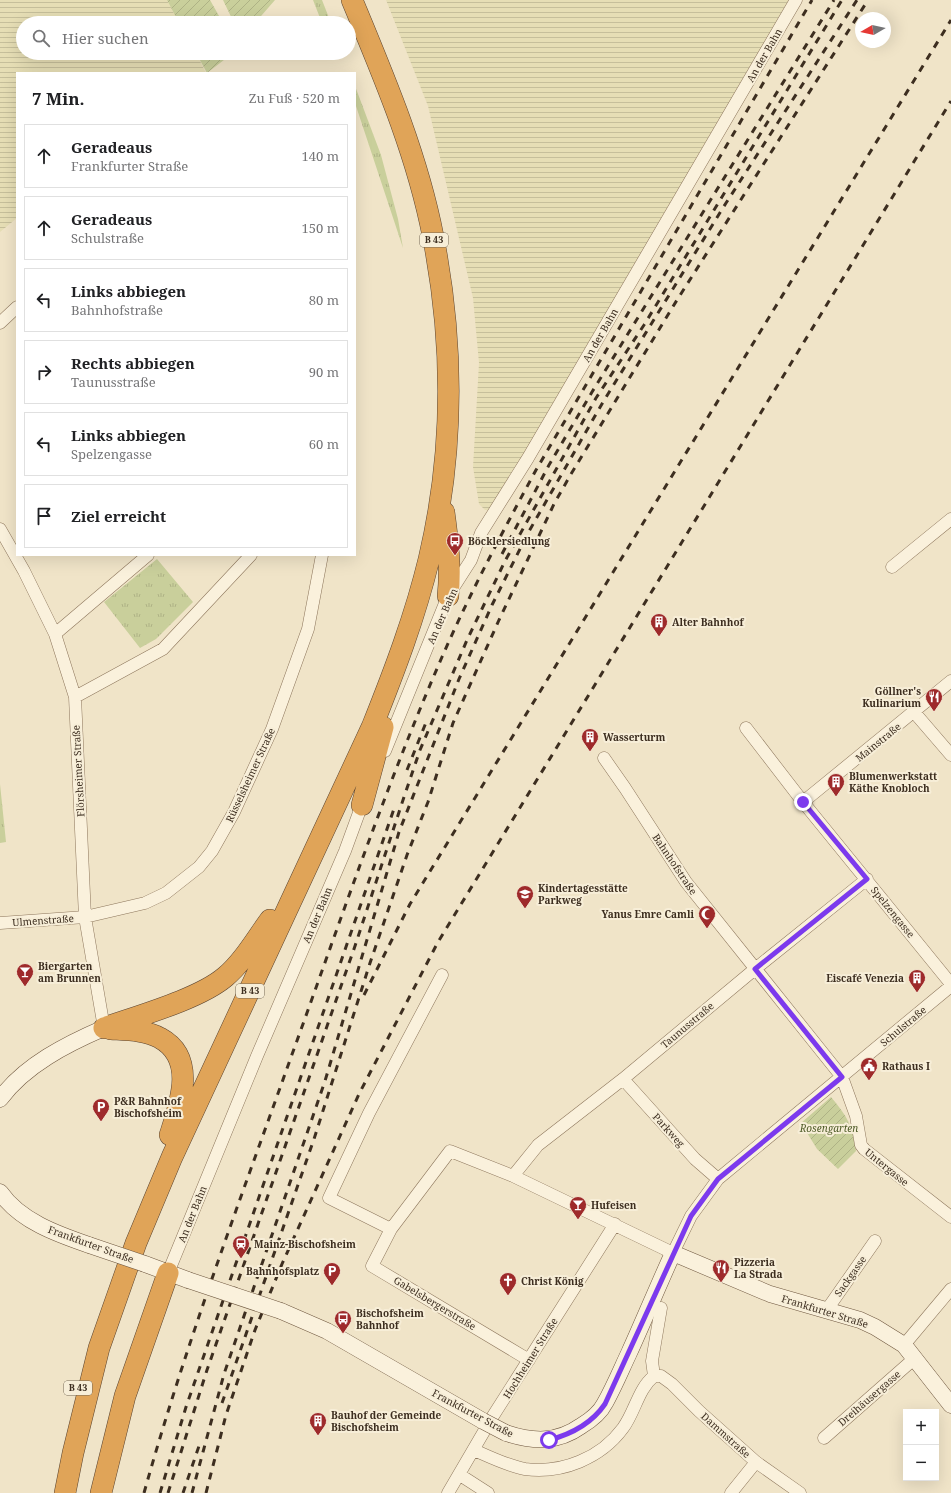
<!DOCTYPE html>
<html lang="de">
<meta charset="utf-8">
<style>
:root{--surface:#fff;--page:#f6f6f6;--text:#202124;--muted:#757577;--line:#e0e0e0}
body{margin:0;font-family:"Noto Serif",serif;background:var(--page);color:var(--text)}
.controls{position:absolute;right:12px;bottom:12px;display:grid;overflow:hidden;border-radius:0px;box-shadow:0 4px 16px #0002}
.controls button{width:36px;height:36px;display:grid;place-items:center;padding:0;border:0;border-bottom:1px solid var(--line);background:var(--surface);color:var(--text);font:20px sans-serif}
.compass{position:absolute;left:855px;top:12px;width:36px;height:36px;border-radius:50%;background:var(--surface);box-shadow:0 4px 16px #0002;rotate:261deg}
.stop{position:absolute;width:12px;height:12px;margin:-9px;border:3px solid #7c3aed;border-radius:50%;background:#fff}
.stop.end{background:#7c3aed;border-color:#fff;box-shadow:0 1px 4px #0008}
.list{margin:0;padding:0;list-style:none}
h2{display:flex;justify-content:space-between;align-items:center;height:52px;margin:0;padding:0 16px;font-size:17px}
h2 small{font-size:13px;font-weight:400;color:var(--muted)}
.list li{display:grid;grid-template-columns:26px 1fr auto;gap:12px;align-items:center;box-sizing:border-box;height:64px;margin:0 8px 8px;padding:0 8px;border:1px solid var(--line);border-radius:0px}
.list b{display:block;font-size:15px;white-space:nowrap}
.list p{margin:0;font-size:13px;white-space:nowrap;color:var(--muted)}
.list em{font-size:13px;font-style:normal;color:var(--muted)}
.icon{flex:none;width:22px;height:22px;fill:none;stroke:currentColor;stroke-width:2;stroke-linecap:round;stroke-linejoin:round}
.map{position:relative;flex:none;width:951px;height:1493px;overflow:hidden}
.search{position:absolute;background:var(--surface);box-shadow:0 4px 16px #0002;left:16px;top:16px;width:340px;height:44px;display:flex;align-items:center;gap:10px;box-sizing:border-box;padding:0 14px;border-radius:22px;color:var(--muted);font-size:15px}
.panel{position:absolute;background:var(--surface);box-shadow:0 4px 16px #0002;left:16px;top:72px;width:340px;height:484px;border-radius:0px}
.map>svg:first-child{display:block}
.farmland{fill:url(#farmland-rules)}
.grass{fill:url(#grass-tufts)}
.garden{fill:url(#garden-furrows)}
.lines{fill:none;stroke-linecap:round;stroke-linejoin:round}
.street-casing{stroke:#8d765c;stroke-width:13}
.secondary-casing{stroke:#6f573f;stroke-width:17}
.highway-casing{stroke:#5b4430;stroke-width:22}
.street{stroke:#faf1dc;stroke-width:12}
.secondary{stroke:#faf1dc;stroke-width:16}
.highway{stroke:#e0a458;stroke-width:21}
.rail{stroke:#3d2e20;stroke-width:3;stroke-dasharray:7 7;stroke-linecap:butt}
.secondary-bridge-casing{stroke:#6f573f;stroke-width:17;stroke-linecap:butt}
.secondary-bridge{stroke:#faf1dc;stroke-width:16}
.route{stroke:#7c3aed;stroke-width:5}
.labels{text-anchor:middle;stroke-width:4;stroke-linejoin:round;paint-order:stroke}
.shield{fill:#f7eed8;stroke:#756857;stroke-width:1}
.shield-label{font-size:9px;font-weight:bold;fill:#3d2e20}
.street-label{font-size:10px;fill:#3d2e20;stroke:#f7eed8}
.poi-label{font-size:10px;font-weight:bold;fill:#3d2e20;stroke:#f7eed8;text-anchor:start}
.park-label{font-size:10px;font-style:italic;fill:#4d5a26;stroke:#f7eed8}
</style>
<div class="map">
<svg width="951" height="1493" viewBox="0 0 951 1493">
<defs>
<pattern id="farmland-rules" width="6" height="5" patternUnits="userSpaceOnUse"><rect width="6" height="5" fill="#e6deb5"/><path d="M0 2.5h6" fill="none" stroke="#c6bf9b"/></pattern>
<pattern id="grass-tufts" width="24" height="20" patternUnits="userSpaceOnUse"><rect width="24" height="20" fill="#c9cf9b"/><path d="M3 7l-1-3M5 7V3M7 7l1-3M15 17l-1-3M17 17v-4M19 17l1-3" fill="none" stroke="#aeb285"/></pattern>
<pattern id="garden-furrows" width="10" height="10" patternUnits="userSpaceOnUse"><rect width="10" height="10" fill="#c9cf9b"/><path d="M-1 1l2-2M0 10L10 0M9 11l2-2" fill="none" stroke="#aeb285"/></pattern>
</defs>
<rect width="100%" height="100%" fill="#f0e4c8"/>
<path class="farmland" d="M0,0H167L179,23H23V53H196L206,73H17V218L0,232Z
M386,0H789L491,510H485L479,504L473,467L479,363L473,298L428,106Z"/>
<path class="grass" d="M313,0H322L331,23H322Z
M355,86L381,155L398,219L403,248L355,103Z
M157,559L193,602L156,639L140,648L104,602Z
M0,784L6,842L0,843Z"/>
<path class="garden" d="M167,0H210L223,23H179Z
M223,0H275L255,23H234Z
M196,53H233L207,73Z
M831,1097C847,1116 853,1126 856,1151L838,1169L817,1149L801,1123Z"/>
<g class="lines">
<defs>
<path id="street" d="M0,323L17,307
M0,529L24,571L55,634L75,697L85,917L104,1028
M892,567L951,519
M55,634L148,555
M75,697L163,649L251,555
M914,712L951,755
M746,728L803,802L951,984
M385,751L448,596L471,560L481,533L528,458L796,0
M604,758L625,788L686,882L842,1077L856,1116L861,1145L864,1149L951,1217
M803,802L951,681
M0,923L85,917L145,903L166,893L199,867L212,851L234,812L272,729L308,629L322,555
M623,1079L695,1159L718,1179
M513,1176L538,1145L623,1079L755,969L867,879
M391,1229L329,1198L369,1113L442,975
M168,1273L257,1056L345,851L364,799
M826,1311L875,1241
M904,1345L951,1289
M529,1360L372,1266L391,1229L450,1151L513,1176L673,1253L691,1216L718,1179L951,986
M654,1376L652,1361L661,1308
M824,1438L915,1358
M474,1450C490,1457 508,1466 525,1469C562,1474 601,1458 623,1428C635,1412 638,1389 654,1376H661L672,1384L699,1411L756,1462L800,1493
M460,1475L488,1493
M448,1493L493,1416L615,1224
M731,1493L756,1462"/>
<path id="secondary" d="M0,1099C25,1065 67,1044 104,1028
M0,1192C20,1221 57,1234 89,1245
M145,1264L188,1280
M281,1311L327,1331L483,1421
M506,1433C533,1442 557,1443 581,1426C591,1420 600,1413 605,1403C614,1387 621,1370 629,1353C644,1320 658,1286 673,1253L770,1294L860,1320L875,1327L904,1345L951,1405"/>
<path id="highway" d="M444,512C448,541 451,568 448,596
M362,805L383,727
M104,1028C138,1016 199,999 225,977C243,962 256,939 270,920
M111,1029C126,1030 146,1030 160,1038C197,1058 180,1104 170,1135
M65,1493L73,1453L99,1348L136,1243L172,1157L372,727C394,672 415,617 429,559C454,453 454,343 433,236C417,154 384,77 352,0
M101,1493L125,1396L168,1273"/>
</defs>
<use href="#street" class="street-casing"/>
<use href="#secondary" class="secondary-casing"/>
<use href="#highway" class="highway-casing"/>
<use href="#street" class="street"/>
<use href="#secondary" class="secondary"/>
<use href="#highway" class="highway"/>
<path class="rail" d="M502,554L549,465L592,392L834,0
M407,770L427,720
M364,995L410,904L951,20
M222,1403L314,1139L370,963L407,855L428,802L453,723L499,620L554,504L571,474L677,300L868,0
M144,1493C185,1346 239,1203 290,1060C339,925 385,788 442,657C470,593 503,531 536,470L812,0
M160,1493L186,1407L395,806
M168,1493L207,1370L355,946L404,797L420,750L467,640L505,561L596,398L644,325L842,0
M183,1493L199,1446
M192,1493L224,1374L325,1081L399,832L459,679L492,605L528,533L603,402L726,203L857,0
M206,1493L226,1415L255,1330L282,1264L359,1094L438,942L951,101"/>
<defs>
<path id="secondary-bridge" d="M89,1245L145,1264
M188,1280L281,1311
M483,1421L506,1433"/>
</defs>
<use href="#secondary-bridge" class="secondary-bridge-casing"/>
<use href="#secondary-bridge" class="secondary-bridge"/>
</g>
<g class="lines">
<path class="route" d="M549,1440C572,1434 592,1423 605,1404L691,1216L718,1179L842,1077L755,969L867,879L803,802"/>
</g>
<defs>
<symbol id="bus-pin" viewBox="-11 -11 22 30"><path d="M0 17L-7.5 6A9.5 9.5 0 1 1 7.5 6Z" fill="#9e2a2b" stroke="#f7eed8"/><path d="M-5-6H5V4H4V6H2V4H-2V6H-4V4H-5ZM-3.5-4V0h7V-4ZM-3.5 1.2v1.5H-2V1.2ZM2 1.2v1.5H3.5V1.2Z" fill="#fff"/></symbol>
<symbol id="building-pin" viewBox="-11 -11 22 30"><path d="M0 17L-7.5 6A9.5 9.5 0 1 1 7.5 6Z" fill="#9e2a2b" stroke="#f7eed8"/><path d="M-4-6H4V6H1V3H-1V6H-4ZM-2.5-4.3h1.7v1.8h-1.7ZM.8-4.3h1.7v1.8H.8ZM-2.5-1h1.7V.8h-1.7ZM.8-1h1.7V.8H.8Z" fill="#fff"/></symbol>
<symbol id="restaurant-pin" viewBox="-11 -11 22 30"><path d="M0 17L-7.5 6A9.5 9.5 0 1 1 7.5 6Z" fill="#9e2a2b" stroke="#f7eed8"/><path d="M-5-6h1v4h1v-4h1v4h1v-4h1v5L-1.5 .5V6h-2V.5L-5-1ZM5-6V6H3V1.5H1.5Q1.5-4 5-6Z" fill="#fff"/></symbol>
<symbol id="school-pin" viewBox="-11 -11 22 30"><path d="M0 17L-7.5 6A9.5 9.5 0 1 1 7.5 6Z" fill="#9e2a2b" stroke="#f7eed8"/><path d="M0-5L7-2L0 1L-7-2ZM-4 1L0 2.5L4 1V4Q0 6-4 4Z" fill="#fff"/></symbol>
<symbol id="mosque-pin" viewBox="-11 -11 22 30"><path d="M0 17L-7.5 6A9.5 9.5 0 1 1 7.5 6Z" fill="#9e2a2b" stroke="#f7eed8"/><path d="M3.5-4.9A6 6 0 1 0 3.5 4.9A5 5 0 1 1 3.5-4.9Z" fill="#fff"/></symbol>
<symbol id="bar-pin" viewBox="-11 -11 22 30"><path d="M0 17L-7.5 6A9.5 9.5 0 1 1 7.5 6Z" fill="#9e2a2b" stroke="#f7eed8"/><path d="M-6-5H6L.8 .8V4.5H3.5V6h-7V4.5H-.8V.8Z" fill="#fff"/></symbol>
<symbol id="civic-pin" viewBox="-11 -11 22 30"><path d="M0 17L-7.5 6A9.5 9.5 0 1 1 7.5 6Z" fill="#9e2a2b" stroke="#f7eed8"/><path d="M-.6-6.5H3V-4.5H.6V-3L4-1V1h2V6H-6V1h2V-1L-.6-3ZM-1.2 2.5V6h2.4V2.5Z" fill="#fff"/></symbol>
<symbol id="parking-pin" viewBox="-11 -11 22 30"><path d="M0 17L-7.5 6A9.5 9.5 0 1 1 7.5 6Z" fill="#9e2a2b" stroke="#f7eed8"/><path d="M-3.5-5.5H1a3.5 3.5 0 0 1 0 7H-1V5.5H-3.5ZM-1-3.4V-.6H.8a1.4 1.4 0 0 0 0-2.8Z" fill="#fff"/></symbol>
<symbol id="station-pin" viewBox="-11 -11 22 30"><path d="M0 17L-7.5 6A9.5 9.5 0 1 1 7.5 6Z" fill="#9e2a2b" stroke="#f7eed8"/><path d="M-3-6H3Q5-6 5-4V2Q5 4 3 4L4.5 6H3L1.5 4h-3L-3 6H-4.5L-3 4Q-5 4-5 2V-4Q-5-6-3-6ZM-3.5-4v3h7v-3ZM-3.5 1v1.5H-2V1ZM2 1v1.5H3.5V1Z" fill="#fff"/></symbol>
<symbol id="church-pin" viewBox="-11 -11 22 30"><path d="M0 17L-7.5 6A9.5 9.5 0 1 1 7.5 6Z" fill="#9e2a2b" stroke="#f7eed8"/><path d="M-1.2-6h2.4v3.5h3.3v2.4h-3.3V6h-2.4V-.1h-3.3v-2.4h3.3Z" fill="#fff"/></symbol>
</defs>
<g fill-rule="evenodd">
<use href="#bus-pin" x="445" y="531" width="20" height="27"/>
<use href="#building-pin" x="649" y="612" width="20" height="27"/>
<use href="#restaurant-pin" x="924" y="687" width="20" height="27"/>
<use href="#building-pin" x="580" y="727" width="20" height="27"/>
<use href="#building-pin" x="826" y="772" width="20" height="27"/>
<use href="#school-pin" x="515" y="884" width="20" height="27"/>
<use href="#mosque-pin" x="697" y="904" width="20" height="27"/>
<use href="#bar-pin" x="15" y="962" width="20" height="27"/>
<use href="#building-pin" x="907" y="968" width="20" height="27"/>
<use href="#civic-pin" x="859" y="1056" width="20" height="27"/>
<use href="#parking-pin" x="91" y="1097" width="20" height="27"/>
<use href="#bar-pin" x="568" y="1195" width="20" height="27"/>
<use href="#station-pin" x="231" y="1234" width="20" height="27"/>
<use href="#restaurant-pin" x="711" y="1258" width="20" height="27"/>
<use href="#parking-pin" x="322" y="1261" width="20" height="27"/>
<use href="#church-pin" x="498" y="1271" width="20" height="27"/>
<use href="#bus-pin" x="333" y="1309" width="20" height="27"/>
<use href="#building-pin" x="308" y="1411" width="20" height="27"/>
</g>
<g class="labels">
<g class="shield">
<rect x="420" y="233" width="28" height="14" rx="3"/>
<rect x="236" y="984" width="28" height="14" rx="3"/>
<rect x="64" y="1381" width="28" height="14" rx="3"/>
</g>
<g class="shield-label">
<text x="434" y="243">B 43</text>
<text x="250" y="994">B 43</text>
<text x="78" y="1391">B 43</text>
</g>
<g class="street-label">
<text transform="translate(764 55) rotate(-60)" y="4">An der Bahn</text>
<text transform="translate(600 335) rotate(-60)" y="4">An der Bahn</text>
<text transform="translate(442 616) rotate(-66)" y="4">An der Bahn</text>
<text transform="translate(878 742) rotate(-39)" y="4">Mainstraße</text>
<text transform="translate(78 771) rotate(-93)" y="4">Flörsheimer Straße</text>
<text transform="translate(250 775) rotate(-65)" y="4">Rüsselsheimer Straße</text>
<text transform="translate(675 864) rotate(56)" y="4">Bahnhofstraße</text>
<text transform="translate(893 912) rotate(51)" y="4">Spelzengasse</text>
<text transform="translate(317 915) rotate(-67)" y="4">An der Bahn</text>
<text transform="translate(43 920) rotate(-4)" y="4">Ulmenstraße</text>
<text transform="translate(687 1025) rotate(-40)" y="4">Taunusstraße</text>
<text transform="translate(903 1026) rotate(-40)" y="4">Schulstraße</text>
<text transform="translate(669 1130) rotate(48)" y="4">Parkweg</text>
<text transform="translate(887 1167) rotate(39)" y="4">Untergasse</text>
<text transform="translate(192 1214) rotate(-68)" y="4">An der Bahn</text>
<text transform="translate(91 1244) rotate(20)" y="4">Frankfurter Straße</text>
<text transform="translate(850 1276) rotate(-55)" y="4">Sackgasse</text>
<text transform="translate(435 1303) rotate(31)" y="4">Gabelsbergerstraße</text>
<text transform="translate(825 1311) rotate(17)" y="4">Frankfurter Straße</text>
<text transform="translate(530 1358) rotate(-58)" y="4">Hochheimer Straße</text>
<text transform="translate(869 1398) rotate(-41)" y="4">Dreihäusergasse</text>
<text transform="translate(473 1413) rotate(28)" y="4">Frankfurter Straße</text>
<text transform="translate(726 1435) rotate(42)" y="4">Dammstraße</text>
</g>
<g class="poi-label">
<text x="468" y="545">Böcklersiedlung</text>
<text x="672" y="626">Alter Bahnhof</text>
<text x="921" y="695" text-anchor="end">Göllner's<tspan x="921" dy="12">Kulinarium</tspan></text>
<text x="603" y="741">Wasserturm</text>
<text x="849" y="780">Blumenwerkstatt<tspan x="849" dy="12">Käthe Knobloch</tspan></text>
<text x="538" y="892">Kindertagesstätte<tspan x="538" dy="12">Parkweg</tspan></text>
<text x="694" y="918" text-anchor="end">Yanus Emre Camli</text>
<text x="38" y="970">Biergarten<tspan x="38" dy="12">am Brunnen</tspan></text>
<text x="904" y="982" text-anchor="end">Eiscafé Venezia</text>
<text x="882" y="1070">Rathaus I</text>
<text x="114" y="1105">P&amp;R Bahnhof<tspan x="114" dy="12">Bischofsheim</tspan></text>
<text x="591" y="1209">Hufeisen</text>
<text x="254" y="1248">Mainz-Bischofsheim</text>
<text x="734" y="1266">Pizzeria<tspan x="734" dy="12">La Strada</tspan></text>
<text x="319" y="1275" text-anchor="end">Bahnhofsplatz</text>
<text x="521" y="1285">Christ König</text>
<text x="356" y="1317">Bischofsheim<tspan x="356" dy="12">Bahnhof</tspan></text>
<text x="331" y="1419">Bauhof der Gemeinde<tspan x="331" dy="12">Bischofsheim</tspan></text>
</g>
<g class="park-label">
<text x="829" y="1132">Rosengarten</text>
</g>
</g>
</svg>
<div class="controls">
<button>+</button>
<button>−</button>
</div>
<svg class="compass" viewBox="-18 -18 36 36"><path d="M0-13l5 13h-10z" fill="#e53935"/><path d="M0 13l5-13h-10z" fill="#757577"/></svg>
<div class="stop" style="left:549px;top:1440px"></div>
<div class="stop end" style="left:803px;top:802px"></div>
<div class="search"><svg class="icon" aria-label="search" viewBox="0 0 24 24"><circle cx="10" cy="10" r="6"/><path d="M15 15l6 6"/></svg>Hier suchen</div>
<section class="panel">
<h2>7 Min.<small>Zu Fuß · 520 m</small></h2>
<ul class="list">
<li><svg class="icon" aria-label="ahead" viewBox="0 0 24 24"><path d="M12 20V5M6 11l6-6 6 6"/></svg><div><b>Geradeaus</b><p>Frankfurter Straße</p></div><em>140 m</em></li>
<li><svg class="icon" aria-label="ahead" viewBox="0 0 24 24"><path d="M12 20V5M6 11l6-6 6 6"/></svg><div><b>Geradeaus</b><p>Schulstraße</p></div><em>150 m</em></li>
<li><svg class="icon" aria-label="left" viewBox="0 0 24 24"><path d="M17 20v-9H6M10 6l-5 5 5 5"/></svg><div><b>Links abbiegen</b><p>Bahnhofstraße</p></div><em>80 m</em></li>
<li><svg class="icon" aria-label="right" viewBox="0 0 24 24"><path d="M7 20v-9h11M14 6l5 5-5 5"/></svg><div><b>Rechts abbiegen</b><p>Taunusstraße</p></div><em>90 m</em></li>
<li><svg class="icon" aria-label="left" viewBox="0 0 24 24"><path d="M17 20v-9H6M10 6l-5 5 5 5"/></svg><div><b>Links abbiegen</b><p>Spelzengasse</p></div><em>60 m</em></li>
<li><svg class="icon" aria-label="arrive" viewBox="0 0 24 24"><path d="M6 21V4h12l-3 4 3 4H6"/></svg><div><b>Ziel erreicht</b></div></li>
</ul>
</section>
</div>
